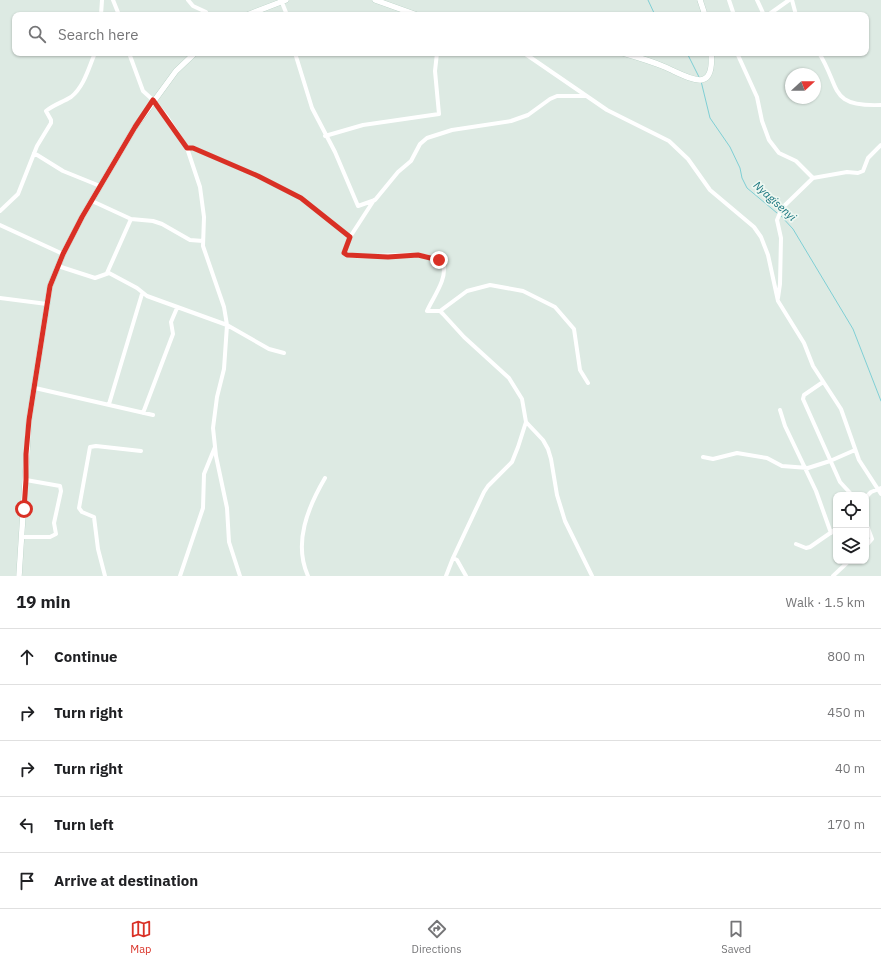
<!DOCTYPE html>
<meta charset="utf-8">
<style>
:root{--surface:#fff;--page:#f2f2f2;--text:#202124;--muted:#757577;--line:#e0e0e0;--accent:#d93025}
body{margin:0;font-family:"IBM Plex Sans",sans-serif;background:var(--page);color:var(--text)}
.controls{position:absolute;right:12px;bottom:12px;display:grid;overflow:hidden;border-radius:8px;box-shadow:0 1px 3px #0004}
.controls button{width:36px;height:36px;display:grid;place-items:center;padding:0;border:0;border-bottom:1px solid var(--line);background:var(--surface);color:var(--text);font:20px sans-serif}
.compass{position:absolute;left:785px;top:68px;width:36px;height:36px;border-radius:50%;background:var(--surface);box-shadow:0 1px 3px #0004;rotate:69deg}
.stop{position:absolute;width:12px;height:12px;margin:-9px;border:3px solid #d93025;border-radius:50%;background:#fff}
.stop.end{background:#d93025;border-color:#fff;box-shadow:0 1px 4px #0008}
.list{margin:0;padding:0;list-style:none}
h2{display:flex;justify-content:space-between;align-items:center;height:52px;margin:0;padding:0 16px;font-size:17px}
h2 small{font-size:13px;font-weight:400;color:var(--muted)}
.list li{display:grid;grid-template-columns:26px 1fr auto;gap:12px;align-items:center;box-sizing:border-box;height:56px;padding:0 16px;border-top:1px solid var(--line)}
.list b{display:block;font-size:15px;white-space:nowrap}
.list em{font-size:13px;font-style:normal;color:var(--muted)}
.icon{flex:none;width:22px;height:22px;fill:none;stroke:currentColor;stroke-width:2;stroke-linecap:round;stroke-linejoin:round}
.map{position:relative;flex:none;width:881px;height:576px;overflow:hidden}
.search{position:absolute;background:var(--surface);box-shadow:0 1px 3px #0004;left:12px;right:12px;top:12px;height:44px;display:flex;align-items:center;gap:10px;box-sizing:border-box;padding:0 14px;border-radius:8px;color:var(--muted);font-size:15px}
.sheet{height:332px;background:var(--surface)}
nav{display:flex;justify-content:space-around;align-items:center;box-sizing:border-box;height:56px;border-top:1px solid var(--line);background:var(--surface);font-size:11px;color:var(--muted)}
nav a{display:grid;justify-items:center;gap:2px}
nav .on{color:var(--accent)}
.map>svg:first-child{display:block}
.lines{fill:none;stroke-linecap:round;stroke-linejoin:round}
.stream{stroke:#7fcfd5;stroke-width:1}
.secondary-casing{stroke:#afcbbe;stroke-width:6}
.street{stroke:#fff;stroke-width:4}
.secondary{stroke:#fff;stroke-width:5.5}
.route{stroke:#d93025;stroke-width:5}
.labels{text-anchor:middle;stroke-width:3.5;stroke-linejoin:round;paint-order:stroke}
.water-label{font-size:11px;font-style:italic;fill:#14727b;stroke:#edf7f1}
</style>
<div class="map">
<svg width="881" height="576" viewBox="0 0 881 576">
<rect width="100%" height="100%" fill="#ddeae3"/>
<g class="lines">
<path class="stream" d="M648,0L655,15
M687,53L699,77
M701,81L710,118L730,147L740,168L742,178L747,188L777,213
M781,216L793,229L853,329L881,401"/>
<defs>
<path id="secondary" d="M375,0L417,15
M700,0L705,15
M247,15L286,0
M623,53C637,57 651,61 665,67C688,77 715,96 711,53
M19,576L29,420L50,286L63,254L82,217L135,127L176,71L195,53"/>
</defs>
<use href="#secondary" class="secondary-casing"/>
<path class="street" d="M113,0L119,15
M188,0L193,6L206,12
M281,0L287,15
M729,0L734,15
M757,0L764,15
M792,0L796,15
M101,15L102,0
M768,15L789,0
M129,53L143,91L153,100L167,117L187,148L200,187L204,217L203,246L224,307L227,325L224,369L217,397L213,428L216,456L227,508L229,542L240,576
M295,53L312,108L335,152L358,206L375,200L398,172L411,161L420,144L427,138L452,130L511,121L528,115L550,99L557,96H586
M524,53L607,110L669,141L688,159L710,190L754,227L761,237L768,255L778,301L804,343L813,366L841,409L859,460L881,494
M737,53L757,97L762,121L769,140L779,153L796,161L813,178
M819,53C841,88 828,107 881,105
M325,136L363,125L439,114L435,71L437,53
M187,148H193L258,176L301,198L350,237L344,253L347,255C375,261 419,246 443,263C448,279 433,297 427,311H440L443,314L464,337L509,378L522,399L526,422L518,447L512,462L488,486L484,492L453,558L446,576
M34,153L63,171L100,186
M92,201L131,219L153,221L162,224L190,240L203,241
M0,211L18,194L37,146L51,123V120L46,111C53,105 63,102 71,97C84,87 89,67 95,53
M0,225L63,254
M350,237L374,200
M58,266L95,278L109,273L137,288L147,296L227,325L269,349L284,353
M107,273L131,219
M0,298L47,304
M778,298L780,284L781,238L777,220L782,208L813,178L847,172L858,173L863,171L868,158L881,145
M440,311L467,291L490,285L523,291L555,307L574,329L580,370L588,383
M823,382L804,395L803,399L840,482L852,495
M35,388L153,415
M109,404L142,294
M780,410L785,426L816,491L831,533
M143,413L173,334L171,322L177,308
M526,422L543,440L548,449L551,459L557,495L565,521L592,576
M703,457L713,459L737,453L767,458L782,466L808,468L830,461L855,450
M866,497L871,492L881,488
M866,523L872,539L866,546
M22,537H50L56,534L54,523L61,491L60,486L26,480
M796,544L806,548L810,547L836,529
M453,558L457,560L466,576
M105,576L98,549L94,517L82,512L79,508L90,447L96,446L141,451
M180,576L203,508L204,474L215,447
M308,576C293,543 308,507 325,478
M833,576L849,561"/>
<use href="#secondary" class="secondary"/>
</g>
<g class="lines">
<path class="route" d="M24,509L26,480V454L29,420L50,286L63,254L82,217L135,127L153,100L187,148H193L258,176L301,198L350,237L344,253L347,255L388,257L418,255L439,260"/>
</g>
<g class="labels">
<g class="water-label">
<text transform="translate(775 201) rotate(42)" y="4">Nyagisenyi</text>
</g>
</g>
</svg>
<div class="controls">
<button><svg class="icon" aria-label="locate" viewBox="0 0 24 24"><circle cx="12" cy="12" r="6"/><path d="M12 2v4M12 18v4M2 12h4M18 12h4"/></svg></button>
<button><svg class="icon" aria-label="layers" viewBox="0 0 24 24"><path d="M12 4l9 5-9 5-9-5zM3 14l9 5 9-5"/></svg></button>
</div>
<svg class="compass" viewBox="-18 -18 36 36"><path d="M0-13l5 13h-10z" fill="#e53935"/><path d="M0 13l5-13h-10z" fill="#757577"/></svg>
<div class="stop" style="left:24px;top:509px"></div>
<div class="stop end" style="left:439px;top:260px"></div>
<div class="search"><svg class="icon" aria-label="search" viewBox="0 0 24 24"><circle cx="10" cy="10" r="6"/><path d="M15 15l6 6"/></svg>Search here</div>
</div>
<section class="sheet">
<h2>19 min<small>Walk · 1.5 km</small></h2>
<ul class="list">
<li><svg class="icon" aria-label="ahead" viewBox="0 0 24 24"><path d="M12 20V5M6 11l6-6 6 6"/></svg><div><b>Continue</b></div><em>800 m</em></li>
<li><svg class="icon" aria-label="right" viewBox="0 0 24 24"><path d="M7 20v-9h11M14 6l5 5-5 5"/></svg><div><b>Turn right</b></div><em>450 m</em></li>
<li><svg class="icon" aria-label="right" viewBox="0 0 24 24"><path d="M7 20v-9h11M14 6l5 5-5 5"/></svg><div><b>Turn right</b></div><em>40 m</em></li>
<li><svg class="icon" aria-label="left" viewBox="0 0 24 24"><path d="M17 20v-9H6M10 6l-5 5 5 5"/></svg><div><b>Turn left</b></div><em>170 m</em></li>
<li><svg class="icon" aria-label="arrive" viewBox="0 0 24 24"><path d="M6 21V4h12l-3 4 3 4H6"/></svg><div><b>Arrive at destination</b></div></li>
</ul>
</section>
<nav>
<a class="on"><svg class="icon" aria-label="map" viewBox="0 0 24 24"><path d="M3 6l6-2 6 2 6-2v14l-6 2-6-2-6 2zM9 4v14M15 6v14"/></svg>Map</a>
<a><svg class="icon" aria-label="directions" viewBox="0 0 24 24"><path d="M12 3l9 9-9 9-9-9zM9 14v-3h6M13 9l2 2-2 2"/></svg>Directions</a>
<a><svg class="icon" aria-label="saved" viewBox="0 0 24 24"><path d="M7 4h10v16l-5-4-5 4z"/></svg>Saved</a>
</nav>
